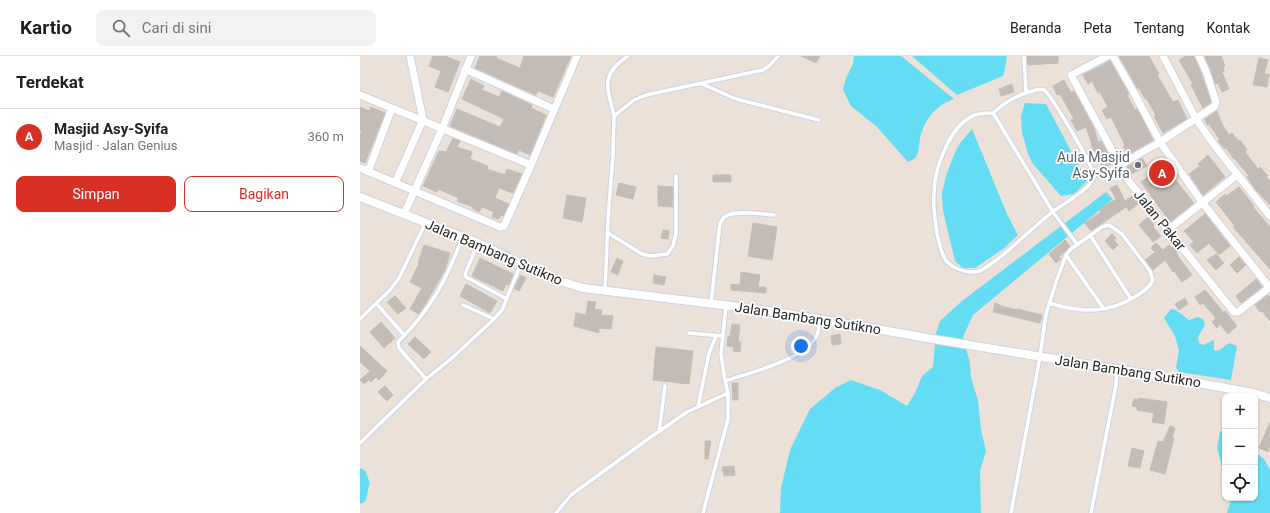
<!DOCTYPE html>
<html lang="id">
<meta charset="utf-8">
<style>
:root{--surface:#fff;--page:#f2f2f2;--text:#202124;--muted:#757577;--line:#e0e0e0;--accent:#d93025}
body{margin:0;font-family:Roboto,sans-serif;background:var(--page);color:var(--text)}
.controls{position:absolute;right:12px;bottom:12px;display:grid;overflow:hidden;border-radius:8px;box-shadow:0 1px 3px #0004}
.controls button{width:36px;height:36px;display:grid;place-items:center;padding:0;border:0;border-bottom:1px solid var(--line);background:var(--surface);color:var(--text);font:20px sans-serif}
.you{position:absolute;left:441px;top:290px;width:14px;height:14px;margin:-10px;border:3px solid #fff;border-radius:50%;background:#1a73e8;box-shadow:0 0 0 6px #1a73e833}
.badge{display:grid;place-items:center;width:26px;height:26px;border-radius:50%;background:var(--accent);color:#fff;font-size:13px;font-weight:700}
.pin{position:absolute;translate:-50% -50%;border:2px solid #fff;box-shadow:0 1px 4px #0006}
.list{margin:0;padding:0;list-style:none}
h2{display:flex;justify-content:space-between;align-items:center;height:52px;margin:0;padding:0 16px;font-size:17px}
h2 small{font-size:13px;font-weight:400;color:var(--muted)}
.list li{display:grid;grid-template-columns:26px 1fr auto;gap:12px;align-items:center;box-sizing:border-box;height:56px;padding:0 16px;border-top:1px solid var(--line)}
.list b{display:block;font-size:15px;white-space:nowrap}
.list p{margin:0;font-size:13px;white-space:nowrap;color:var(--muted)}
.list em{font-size:13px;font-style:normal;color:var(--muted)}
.actions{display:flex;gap:8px;padding:12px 16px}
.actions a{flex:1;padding:9px 0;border:1px solid var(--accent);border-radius:8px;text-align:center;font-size:14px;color:var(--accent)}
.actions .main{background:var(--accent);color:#fff}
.icon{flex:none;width:22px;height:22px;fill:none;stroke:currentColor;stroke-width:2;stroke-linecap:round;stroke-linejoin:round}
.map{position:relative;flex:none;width:910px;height:457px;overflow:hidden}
header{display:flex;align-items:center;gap:24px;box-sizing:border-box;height:56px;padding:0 20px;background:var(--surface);border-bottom:1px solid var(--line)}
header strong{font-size:19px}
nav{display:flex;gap:22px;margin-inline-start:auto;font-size:14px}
.search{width:280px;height:36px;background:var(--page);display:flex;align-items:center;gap:10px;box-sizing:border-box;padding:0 14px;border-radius:8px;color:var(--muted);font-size:15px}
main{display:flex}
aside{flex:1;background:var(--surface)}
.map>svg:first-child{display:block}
.water{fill:#64ddf4}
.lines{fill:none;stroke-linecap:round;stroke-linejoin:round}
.river{stroke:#64ddf4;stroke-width:13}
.building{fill:#c3bbb5;stroke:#c6bdb2}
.service-casing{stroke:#cdd3e2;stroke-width:5.5}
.minor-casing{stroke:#cdd3e2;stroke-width:9}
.tertiary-casing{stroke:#cdd3e2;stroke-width:10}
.service{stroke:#fff;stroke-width:3.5}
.minor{stroke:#fff;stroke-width:7}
.tertiary{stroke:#fff;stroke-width:8}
.worship-dot{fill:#6b7280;stroke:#fff;stroke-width:1.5}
.labels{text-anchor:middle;stroke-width:3.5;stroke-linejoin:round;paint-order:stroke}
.worship-label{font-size:14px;fill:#5b616d;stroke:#fff;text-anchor:end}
.street-label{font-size:14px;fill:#282828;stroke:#fff}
</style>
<header>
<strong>Kartio</strong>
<div class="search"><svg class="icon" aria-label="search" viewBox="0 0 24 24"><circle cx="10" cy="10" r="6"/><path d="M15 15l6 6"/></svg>Cari di sini</div>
<nav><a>Beranda</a><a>Peta</a><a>Tentang</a><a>Kontak</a></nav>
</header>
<main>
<aside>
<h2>Terdekat<small></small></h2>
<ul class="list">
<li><span class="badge">A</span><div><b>Masjid Asy-Syifa</b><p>Masjid · Jalan Genius</p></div><em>360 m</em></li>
</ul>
<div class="actions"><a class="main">Simpan</a><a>Bagikan</a></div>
</aside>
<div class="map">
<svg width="910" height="457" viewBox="0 0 910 457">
<rect width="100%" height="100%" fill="#ebe1d8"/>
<path class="water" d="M494,0H541L594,43C576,49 564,64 560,82C559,89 559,99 554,103C552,104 550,105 548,106L517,71L491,50L483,34L486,22L493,8Z
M552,0H647L645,13L643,20L597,39Z
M665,47L686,48L727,125L714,138L701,140L673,108L668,98L662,76L661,60Z
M612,73L647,158L658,179L643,193L615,212H603L595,205L583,155L582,137L586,120L595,96L601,86Z
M746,136L753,143L613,259L603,281L610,307L611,322L618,344L621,374L626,395L620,415L621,457H420L421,432L430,394L450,353L475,332L491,324L520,334L547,350L555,337L562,320L573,311L576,277L580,265L602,245Z
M811,253L816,254L829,264L838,261L843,263L845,269L838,281L839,287L843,289L854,284V294L858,295L869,287L877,290L871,324L819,316L816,312L819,294L815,280L804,262Z
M865,373V422L857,392L860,376Z
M895,396L904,403L910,414V457H867L871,444V442H895Z"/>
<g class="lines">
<path class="river" d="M0,419L3,427L0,441"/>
</g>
<path class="building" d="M73,0H85L100,6L88,36L75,31L81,15L69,10Z
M120,0H137L136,2L160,12L164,0H211L193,41L178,35L176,39L115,12Z
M441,0H460L456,7Z
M667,0H698V7L668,9Z
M759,0H789L799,18L797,19L813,46L818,44L827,63L803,77L794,60L796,59L786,42L785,43L779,32L778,33Z
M826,0H834L841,17L851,46L843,52L831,29L833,28L819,4Z
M848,0H861L865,10L863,11L864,15L862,16L869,33L862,36L858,27L855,28L845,1Z
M899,2L908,4L904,18H909L907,31L893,29Z
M750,5L769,38L767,39L775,54L777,52L793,84L768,99L763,90L765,89L751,61L747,63L742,54L748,51L740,36L738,37L732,25L728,28L723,19Z
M111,23L124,30L122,34L139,41L142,35L172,49L171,52L186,59L170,99L159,94L157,98L90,70L97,53L140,71L144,63L102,43Z
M704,24L711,37L714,35L734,72L738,86L741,85L753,107L743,112L731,89H732L726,71L717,75L711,64L714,63L700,38L697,39L693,30Z
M652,28L654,36L641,40L639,33Z
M0,51L9,55L11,51L25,57L5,107L0,105V79L2,74H0Z
M857,55L862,68L869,79L872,77L879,85L880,84L887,94L885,96L898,113L900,111L908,120L906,121L910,125V149L896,134L887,121L889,120L875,103H874L866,92L865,93L858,85L860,84L849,68L847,69L845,63Z
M93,82L100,85L97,91L112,96L110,103L128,110L127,113L145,119L147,113L162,118L153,137L139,132L135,142L149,148L143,160L141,159L139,163L132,161L134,156L122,151L119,156L113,153V151L97,145L99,142L78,133L77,136L63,130L79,95L86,96Z
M848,99L865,121L843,139L829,118L840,110L838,108Z
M782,102L787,110L771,118L767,111Z
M807,108L815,120L813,121L834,147L810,166L781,126Z
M353,119H371V126H353Z
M259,127L276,131L273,143L256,139Z
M757,129L765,145L773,139L779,147L769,155L766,151L731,175L725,167L741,156L739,154L756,143L750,132Z
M298,130L313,131V151L298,150Z
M879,131L894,150L893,151L910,171V213L873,171L875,170L856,146L865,138L866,140Z
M207,139L226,142L222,166L203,162Z
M845,158L870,190L859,199L849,187L837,197L830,189L834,186L824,175Z
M788,161L794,169L793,171L801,180L793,186L779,169Z
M393,167L417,171L412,204L388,200Z
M303,174L309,175L308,183L301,182Z
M752,178L756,182L754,184L758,189L753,194L745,185Z
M705,184L710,190L699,201L701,203L696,207L689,198Z
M796,187L803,194L809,189L812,192L814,190L818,195L816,197L818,198L817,199L832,219L822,226L814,215L813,216L805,204L793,214L785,204L795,196L791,192Z
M64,189L90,197L85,214L66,247L59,258L50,253L62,232L50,226L59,208L58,207Z
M856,198L864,207L856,214L847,204Z
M879,201L886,209L877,217L870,209Z
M120,202L153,218L149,229L146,228L143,235L112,220Z
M257,202L263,205L258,219L251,216Z
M381,216L400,219L398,231H406V237L371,234V228L380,229Z
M161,219L166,222L159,235L154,232Z
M294,219L306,221L304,229L293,227Z
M896,223L902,231L881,247L876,240Z
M106,228L137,245L130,257L100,240Z
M845,234L864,257L865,255L877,270L868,278L860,268L857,272L852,266L856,262L843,247L840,249L835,241Z
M908,239L910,241V265L902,255L900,256L895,249Z
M35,240L46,252L38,258L27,246Z
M825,242L828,248L819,254L815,248Z
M228,245L236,246L234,253L242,254L241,259L253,260L251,273L239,272V277L214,270L216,257L226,259Z
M635,247L644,251L657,254V253L682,259L680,267L633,256Z
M21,266L35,282L24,292L10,276Z
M372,268L380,269L378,286H381L380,296L373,295L374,291L367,290L368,280H370Z
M480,278L481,288L472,289L471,280Z
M55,281L71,296L64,303L48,288Z
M0,290L27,315L19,324L16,321L11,326L9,324L4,328L0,324L10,315L0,306Z
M296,291L333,295L329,328L293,324Z
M372,327H378V344H373Z
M25,330L33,339L27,345L18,336Z
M779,342L807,346L804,368L792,366L794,357L777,354V351L772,350L774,343L778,344Z
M910,366V390L908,396L899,392Z
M810,370L815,372L812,382H814L805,418L790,414L798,385L803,386Z
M345,385H351L348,403H345Z
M772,392L784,395L780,412L768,410Z
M374,410L375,419L364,420L362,411Z"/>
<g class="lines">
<defs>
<path id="service" d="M664,0L666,36
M342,28L376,43L459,64
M633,57C645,46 657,39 672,35C676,34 681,33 684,34C691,38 734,112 734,120C734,131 700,150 691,157C677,169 663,181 650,193C641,200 633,208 623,213C621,215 615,216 612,216C603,216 593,212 587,206C581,198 579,187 577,177C575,165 573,151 574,138C574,113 590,68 615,59C621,57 628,57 633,57L693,156L717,188
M254,60C248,32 239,19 268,0
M248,177L282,198L291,200L307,198L313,190L316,177V120
M730,179L771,243
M118,187L105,218L106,221L147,243
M706,199L744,253
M245,234L248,163L253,99L254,60L274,44L286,39L403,14L410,9L418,0
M16,247L44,279
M351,248L360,167C362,165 363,161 366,160C376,154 402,158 414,159
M103,249L134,263
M0,263L30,234L39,222L65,168
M329,277L363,280
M66,323L39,292L38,286C71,253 86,225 102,182
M365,325L361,298L366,250
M338,351L349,297L356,280
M299,376L305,330
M0,387L66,323L91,303L134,263L142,254L161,208
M196,457L211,439L288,383L327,356L368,337
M343,457L368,363V337L365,325C389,317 447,303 457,279C459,275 459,268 459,264
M651,457L680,301L686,258L696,226L706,199L711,193L742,171L749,169L762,178L790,215L793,224C790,231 784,235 778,239C749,258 721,257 689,247
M731,457L756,329L757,314"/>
<path id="minor" d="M748,0L711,19L768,124L874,256H878L910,231
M753,0L772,33L800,86L842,146L910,232
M803,0L836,63L855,90L910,160
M105,13L194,53
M0,39L171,109L146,166L144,170L140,171L0,112
M171,109L217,0
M760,109L800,86L855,50L856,46L846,15L839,0
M8,116L32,52
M35,127L63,64L50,0
M44,158L82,73L111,0
M808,174L877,119"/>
<path id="tertiary" d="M0,141L118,187L193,223L223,232L388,252L459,263L573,283L822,324L893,337L910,342"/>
</defs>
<use href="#service" class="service-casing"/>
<use href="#minor" class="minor-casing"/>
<use href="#tertiary" class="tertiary-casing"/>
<use href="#service" class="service"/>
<use href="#minor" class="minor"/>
<use href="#tertiary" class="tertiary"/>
</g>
<circle class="worship-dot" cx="778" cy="109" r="4"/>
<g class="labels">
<g class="worship-label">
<text x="770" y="106">Aula Masjid<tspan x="770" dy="16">Asy-Syifa</tspan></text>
</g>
<g class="street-label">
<text transform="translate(800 164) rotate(51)" y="5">Jalan Pakar</text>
<text transform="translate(134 196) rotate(23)" y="5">Jalan Bambang Sutikno</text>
<text transform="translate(448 262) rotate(9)" y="5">Jalan Bambang Sutikno</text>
<text transform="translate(768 315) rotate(9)" y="5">Jalan Bambang Sutikno</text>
</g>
</g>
</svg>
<div class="controls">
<button>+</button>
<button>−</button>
<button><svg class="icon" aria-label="locate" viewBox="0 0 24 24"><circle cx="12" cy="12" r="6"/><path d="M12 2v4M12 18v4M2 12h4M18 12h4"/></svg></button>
</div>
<div class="you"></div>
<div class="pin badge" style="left:802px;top:117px">A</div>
</div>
</main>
